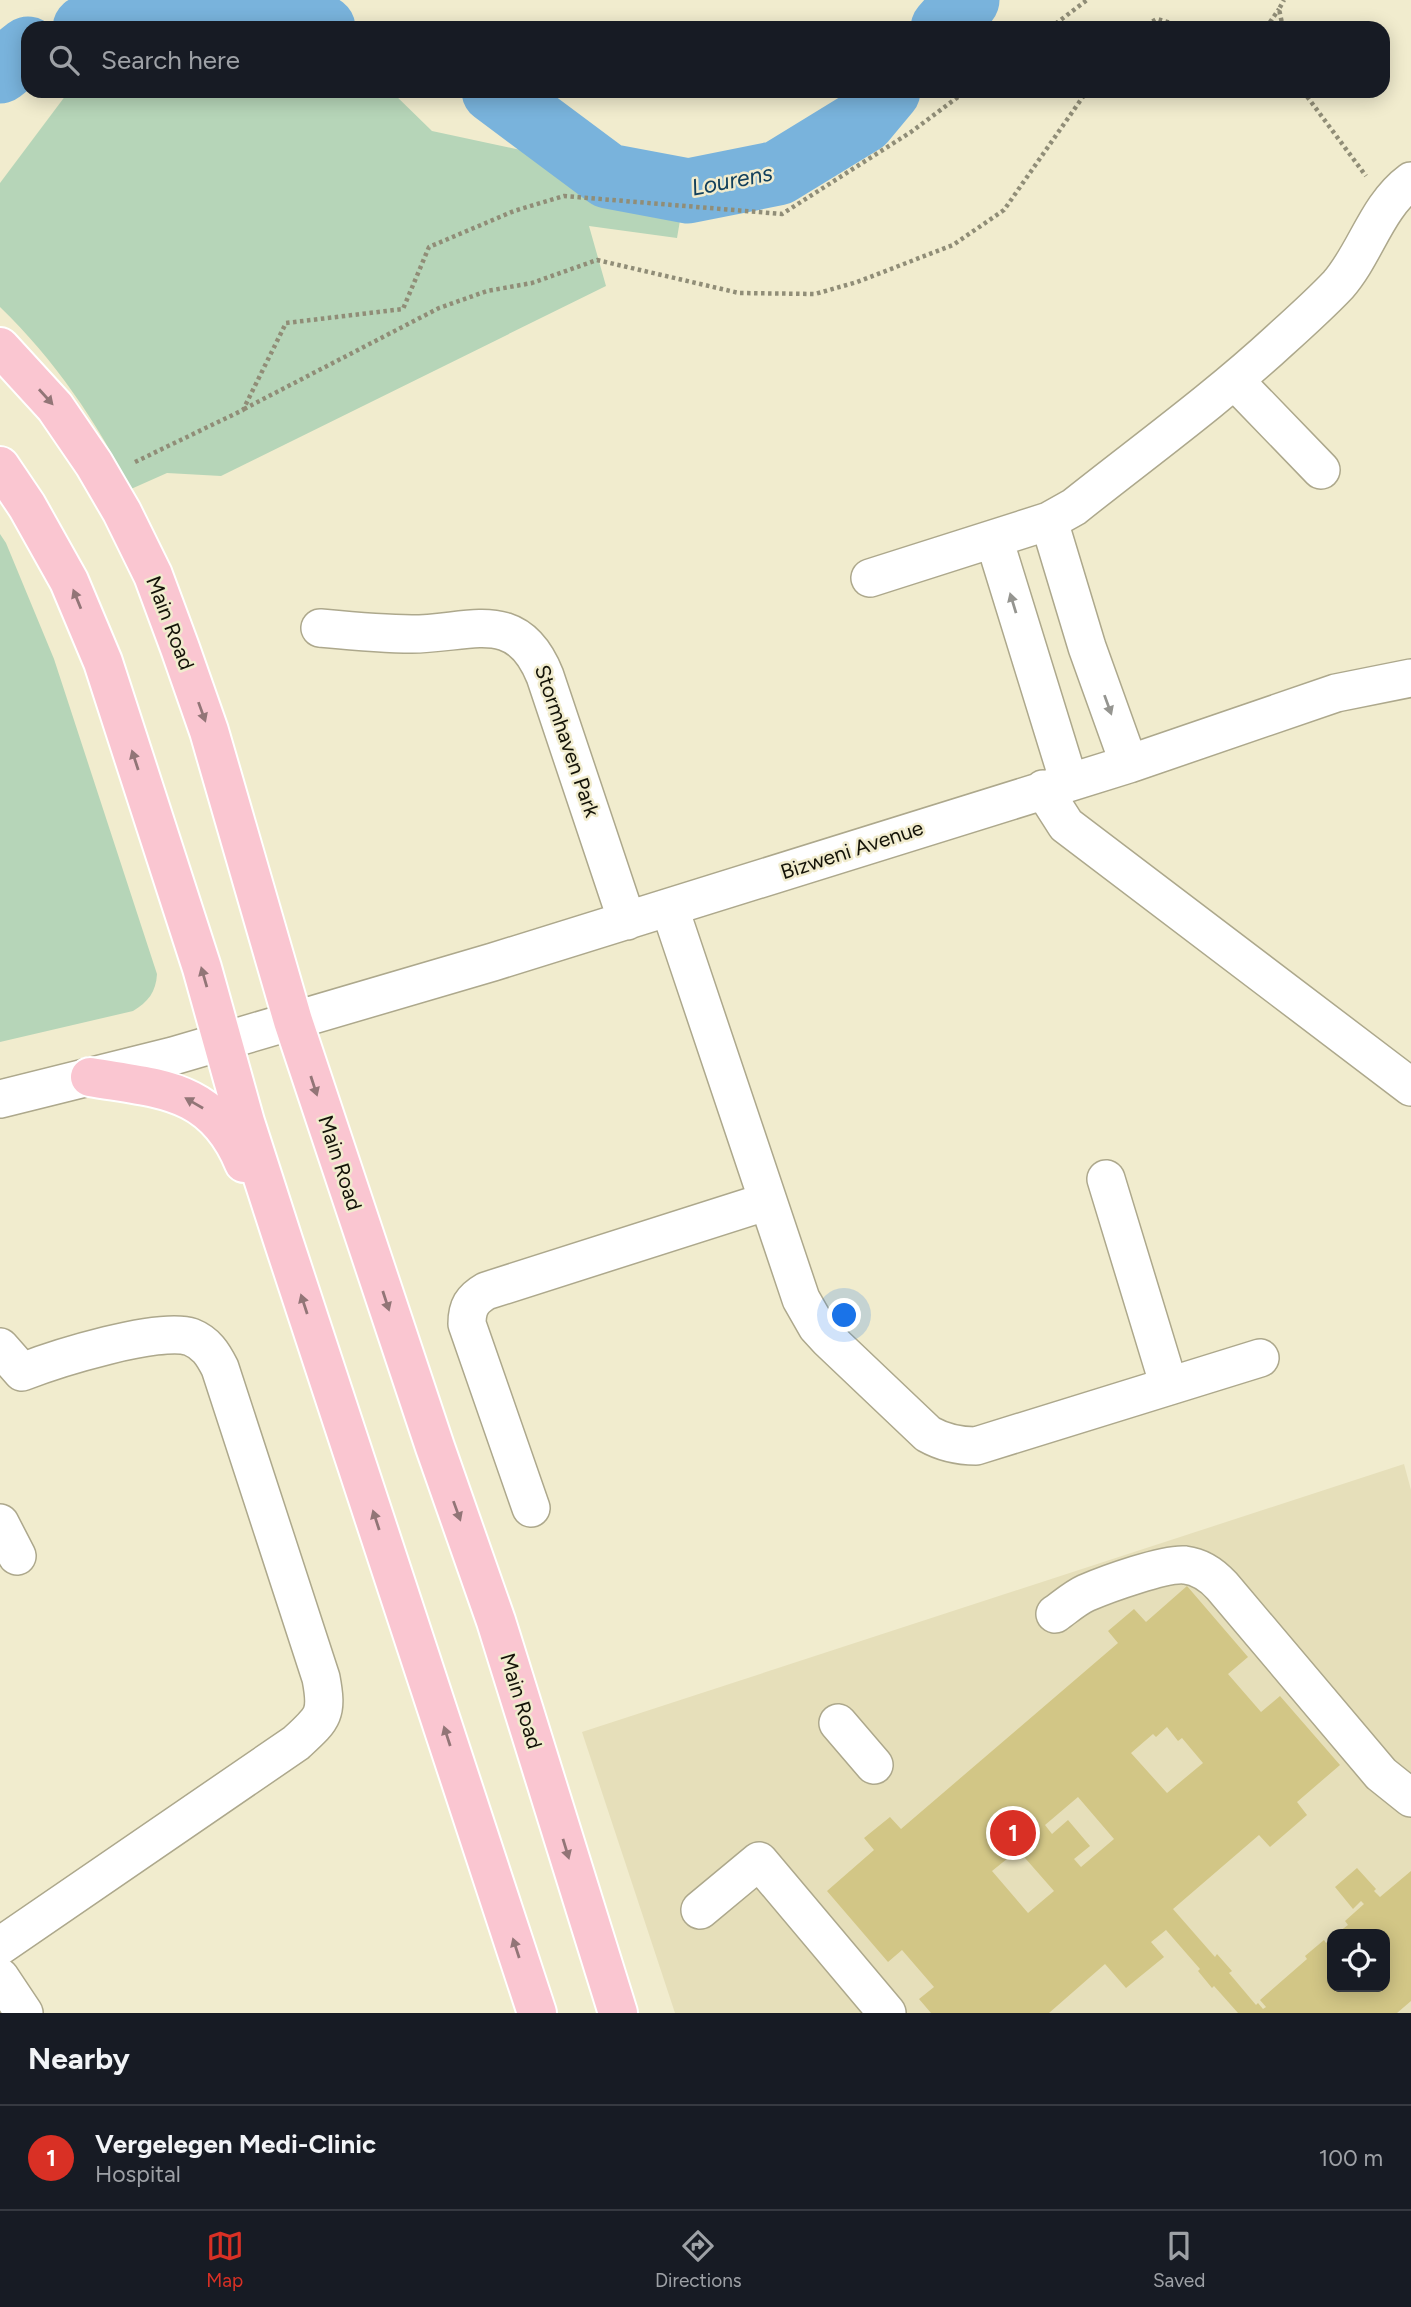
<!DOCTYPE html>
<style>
:root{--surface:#171b24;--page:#242831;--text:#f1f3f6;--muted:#9ea1a6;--line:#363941;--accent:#d93025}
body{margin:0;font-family:Figtree,sans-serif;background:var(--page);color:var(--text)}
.controls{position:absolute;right:21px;bottom:21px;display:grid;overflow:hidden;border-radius:14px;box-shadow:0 4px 18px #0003}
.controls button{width:63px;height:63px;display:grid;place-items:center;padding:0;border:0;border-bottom:2px solid var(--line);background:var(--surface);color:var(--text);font:35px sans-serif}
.you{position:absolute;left:845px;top:1316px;width:24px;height:24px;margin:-18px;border:5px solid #fff;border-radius:50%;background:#1a73e8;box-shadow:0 0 0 10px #1a73e833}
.badge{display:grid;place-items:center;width:46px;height:46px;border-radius:50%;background:var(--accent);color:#fff;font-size:23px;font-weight:700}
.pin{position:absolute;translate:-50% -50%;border:4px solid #fff;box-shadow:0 2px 7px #0006}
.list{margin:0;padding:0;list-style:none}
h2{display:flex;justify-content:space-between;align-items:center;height:91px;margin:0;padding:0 28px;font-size:30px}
h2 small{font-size:23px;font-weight:400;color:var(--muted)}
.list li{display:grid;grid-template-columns:46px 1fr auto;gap:21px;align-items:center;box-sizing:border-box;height:105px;padding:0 28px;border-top:2px solid var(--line)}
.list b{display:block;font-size:26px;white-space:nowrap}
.list p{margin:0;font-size:23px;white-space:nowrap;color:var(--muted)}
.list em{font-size:23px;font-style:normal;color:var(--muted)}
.icon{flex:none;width:38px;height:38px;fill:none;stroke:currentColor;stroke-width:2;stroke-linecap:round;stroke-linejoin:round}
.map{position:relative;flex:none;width:1411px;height:2013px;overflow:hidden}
.search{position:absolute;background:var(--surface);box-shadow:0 4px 18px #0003;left:21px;right:21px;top:21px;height:77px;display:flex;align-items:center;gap:18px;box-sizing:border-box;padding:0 24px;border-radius:21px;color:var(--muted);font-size:26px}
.sheet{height:196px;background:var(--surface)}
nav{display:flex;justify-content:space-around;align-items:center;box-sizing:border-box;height:98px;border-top:2px solid var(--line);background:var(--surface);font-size:19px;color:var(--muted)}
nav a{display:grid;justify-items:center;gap:4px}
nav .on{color:var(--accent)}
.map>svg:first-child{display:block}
.built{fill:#e6dfba;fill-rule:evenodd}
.green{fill:#b6d5b8}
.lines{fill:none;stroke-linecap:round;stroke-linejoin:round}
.river{stroke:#79b3dc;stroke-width:65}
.building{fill:#d2c686;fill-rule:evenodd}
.minor-casing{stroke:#ada88c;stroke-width:40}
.major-casing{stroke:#fff;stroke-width:42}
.path{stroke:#908d77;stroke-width:4.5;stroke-dasharray:3.5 3.5;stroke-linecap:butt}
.minor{stroke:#fff;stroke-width:37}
.major{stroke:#fac6d1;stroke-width:38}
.oneway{fill:#927577}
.oneway2{fill:#959590}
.labels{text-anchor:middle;stroke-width:5;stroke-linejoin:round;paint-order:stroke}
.street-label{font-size:21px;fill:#141308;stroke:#f1ecce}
.water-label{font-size:23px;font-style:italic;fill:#12405c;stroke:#f1ecce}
</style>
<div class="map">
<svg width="1411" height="2013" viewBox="0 0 1411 2013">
<rect width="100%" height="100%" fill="#f1ecce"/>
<path class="built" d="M1404,1464L1411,1490V2013H675L582,1732ZM1332,1934H1385V1987H1332Z"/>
<path class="green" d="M69,91H391L432,131L530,152L601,187L684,197L677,238L589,226L606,286L221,476L167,473L131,489C96,421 55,360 0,307V183Z
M0,534L6,543L54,659L157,974C156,992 148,1002 133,1011L0,1042Z"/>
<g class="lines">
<path class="river" d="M85,28L103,22L273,14L323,28
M943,28L967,0
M0,71L28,49
M494,91L608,176L688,191L778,173L863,121L888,91"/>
</g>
<path class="building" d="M1187,1586L1248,1657L1228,1674L1261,1712L1280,1696L1340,1765L1297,1802L1307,1815L1270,1847L1259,1835L1173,1909L1215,1957L1217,1954L1232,1971L1229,1973L1256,2005L1258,2003L1263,2009L1266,2007L1260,2000L1307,1959L1305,1956L1324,1940L1326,1943L1332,1938V1987H1385V1934H1336L1348,1925L1345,1921L1364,1904L1361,1901L1353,1909L1335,1887L1357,1868L1376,1889L1374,1891L1380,1897L1411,1871V2001L1397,2013H1238L1214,1986L1212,1988L1198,1971L1200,1969L1166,1930L1151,1942L1164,1957L1126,1988L1105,1964L1049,2013H931L919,1999L934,1987L902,1950L888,1962L827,1891L874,1850L864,1838L890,1817L901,1829L1118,1643L1108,1631L1134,1609L1146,1622ZM1167,1727L1178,1741L1182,1738L1203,1763L1167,1793L1131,1753L1153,1734L1156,1737ZM1078,1797L1114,1839L1081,1867L1074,1859L1090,1846L1068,1820L1052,1834L1045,1825ZM1018,1850L1054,1891L1028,1913L992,1871Z"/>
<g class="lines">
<defs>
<path id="minor" d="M1235,381L1321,470
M1049,521L1087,647L1129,764
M994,539L1069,782
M870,578L1049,521L1074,507C1143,452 1215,400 1280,340C1300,322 1320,304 1338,285C1366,253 1376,207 1411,181
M320,628C351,631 381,634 412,634C470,634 517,606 545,676L627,921
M1043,789L1066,825L1411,1087
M670,909L801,1299L817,1327L828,1339L928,1434C944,1443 958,1446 976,1446L1260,1358
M0,1099L173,1056L493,962L1129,764L1336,693L1411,678
M1106,1179L1169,1386
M0,1347L22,1372C55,1359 160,1326 191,1337C206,1343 213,1354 220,1368L321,1678C328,1715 323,1718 296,1743L0,1946
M531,1508L467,1324C467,1307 472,1299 486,1291L768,1201
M0,1523L17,1556
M1055,1614C1065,1607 1075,1598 1086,1593C1107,1584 1165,1563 1185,1565C1201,1567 1212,1575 1222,1586L1381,1774L1411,1798
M838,1723L874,1765
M700,1910L759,1861L887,2013
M0,1977L24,2013"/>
<path id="major" d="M0,347L55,407L94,464L122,512L153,575L180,648L209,731L293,1021L435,1447L496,1621L618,2013
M0,466L27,506L69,581L103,662L202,968L245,1122L283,1240L537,2013
M90,1077C160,1089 213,1088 244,1163"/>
</defs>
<use href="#minor" class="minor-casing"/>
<use href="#major" class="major-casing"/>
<path class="path" d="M1050,28L1087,0
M1140,28L1157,19L1187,28
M1266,28L1279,9
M1283,28L1279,9L1284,0
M1303,91L1366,176
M244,409L439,308L487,291L532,283L597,260L739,293L815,294L857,282L953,245L1004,210L1087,91
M135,462L243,410L286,323L403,309L429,247L514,211L564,196L782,214L911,132L966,91"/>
<use href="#minor" class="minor"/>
<use href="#major" class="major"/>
</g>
<defs><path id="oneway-solid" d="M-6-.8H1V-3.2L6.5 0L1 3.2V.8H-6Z" transform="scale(1.75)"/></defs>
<g class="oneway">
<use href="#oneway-solid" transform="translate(46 397) rotate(48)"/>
<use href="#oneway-solid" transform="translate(77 599) rotate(-112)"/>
<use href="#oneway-solid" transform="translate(202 712) rotate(70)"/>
<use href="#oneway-solid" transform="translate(135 760) rotate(-108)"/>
<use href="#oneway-solid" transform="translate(204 977) rotate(-106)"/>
<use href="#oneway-solid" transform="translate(314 1086) rotate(72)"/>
<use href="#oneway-solid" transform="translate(194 1103) rotate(-150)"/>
<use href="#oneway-solid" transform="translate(386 1301) rotate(72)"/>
<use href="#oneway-solid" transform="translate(304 1304) rotate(-108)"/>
<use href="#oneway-solid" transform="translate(457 1511) rotate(70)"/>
<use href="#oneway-solid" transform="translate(376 1520) rotate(-108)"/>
<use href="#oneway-solid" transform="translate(447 1736) rotate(-108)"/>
<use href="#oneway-solid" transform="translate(566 1849) rotate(73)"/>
<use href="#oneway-solid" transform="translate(516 1948) rotate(-108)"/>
</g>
<g class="oneway2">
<use href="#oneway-solid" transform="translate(1013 603) rotate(-107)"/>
<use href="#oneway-solid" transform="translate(1108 705) rotate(70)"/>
</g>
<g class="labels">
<g class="street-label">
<text transform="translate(170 623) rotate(69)" y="7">Main Road</text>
<text transform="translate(567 741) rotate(71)" y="7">Stormhaven Park</text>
<text transform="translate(852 850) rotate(-18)" y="7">Bizweni Avenue</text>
<text transform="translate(340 1163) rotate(72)" y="7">Main Road</text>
<text transform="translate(521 1701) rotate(73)" y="7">Main Road</text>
</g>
<g class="water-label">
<text transform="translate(732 180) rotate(-11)" y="8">Lourens</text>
</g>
</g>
</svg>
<div class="controls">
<button><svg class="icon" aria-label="locate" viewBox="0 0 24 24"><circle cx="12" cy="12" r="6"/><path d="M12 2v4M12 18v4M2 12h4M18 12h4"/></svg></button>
</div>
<div class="you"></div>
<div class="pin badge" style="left:1013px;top:1833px">1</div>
<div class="search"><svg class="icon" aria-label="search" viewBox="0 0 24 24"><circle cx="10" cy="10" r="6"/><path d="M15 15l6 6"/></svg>Search here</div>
</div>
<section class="sheet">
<h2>Nearby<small></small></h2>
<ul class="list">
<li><span class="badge">1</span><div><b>Vergelegen Medi-Clinic</b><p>Hospital</p></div><em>100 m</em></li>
</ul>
</section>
<nav>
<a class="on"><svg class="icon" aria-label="map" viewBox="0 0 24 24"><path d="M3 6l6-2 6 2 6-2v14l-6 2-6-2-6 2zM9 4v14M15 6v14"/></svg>Map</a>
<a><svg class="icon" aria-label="directions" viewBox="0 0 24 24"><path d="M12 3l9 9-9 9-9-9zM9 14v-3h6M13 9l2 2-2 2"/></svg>Directions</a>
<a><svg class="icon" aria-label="saved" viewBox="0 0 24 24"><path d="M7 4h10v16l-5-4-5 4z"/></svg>Saved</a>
</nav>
